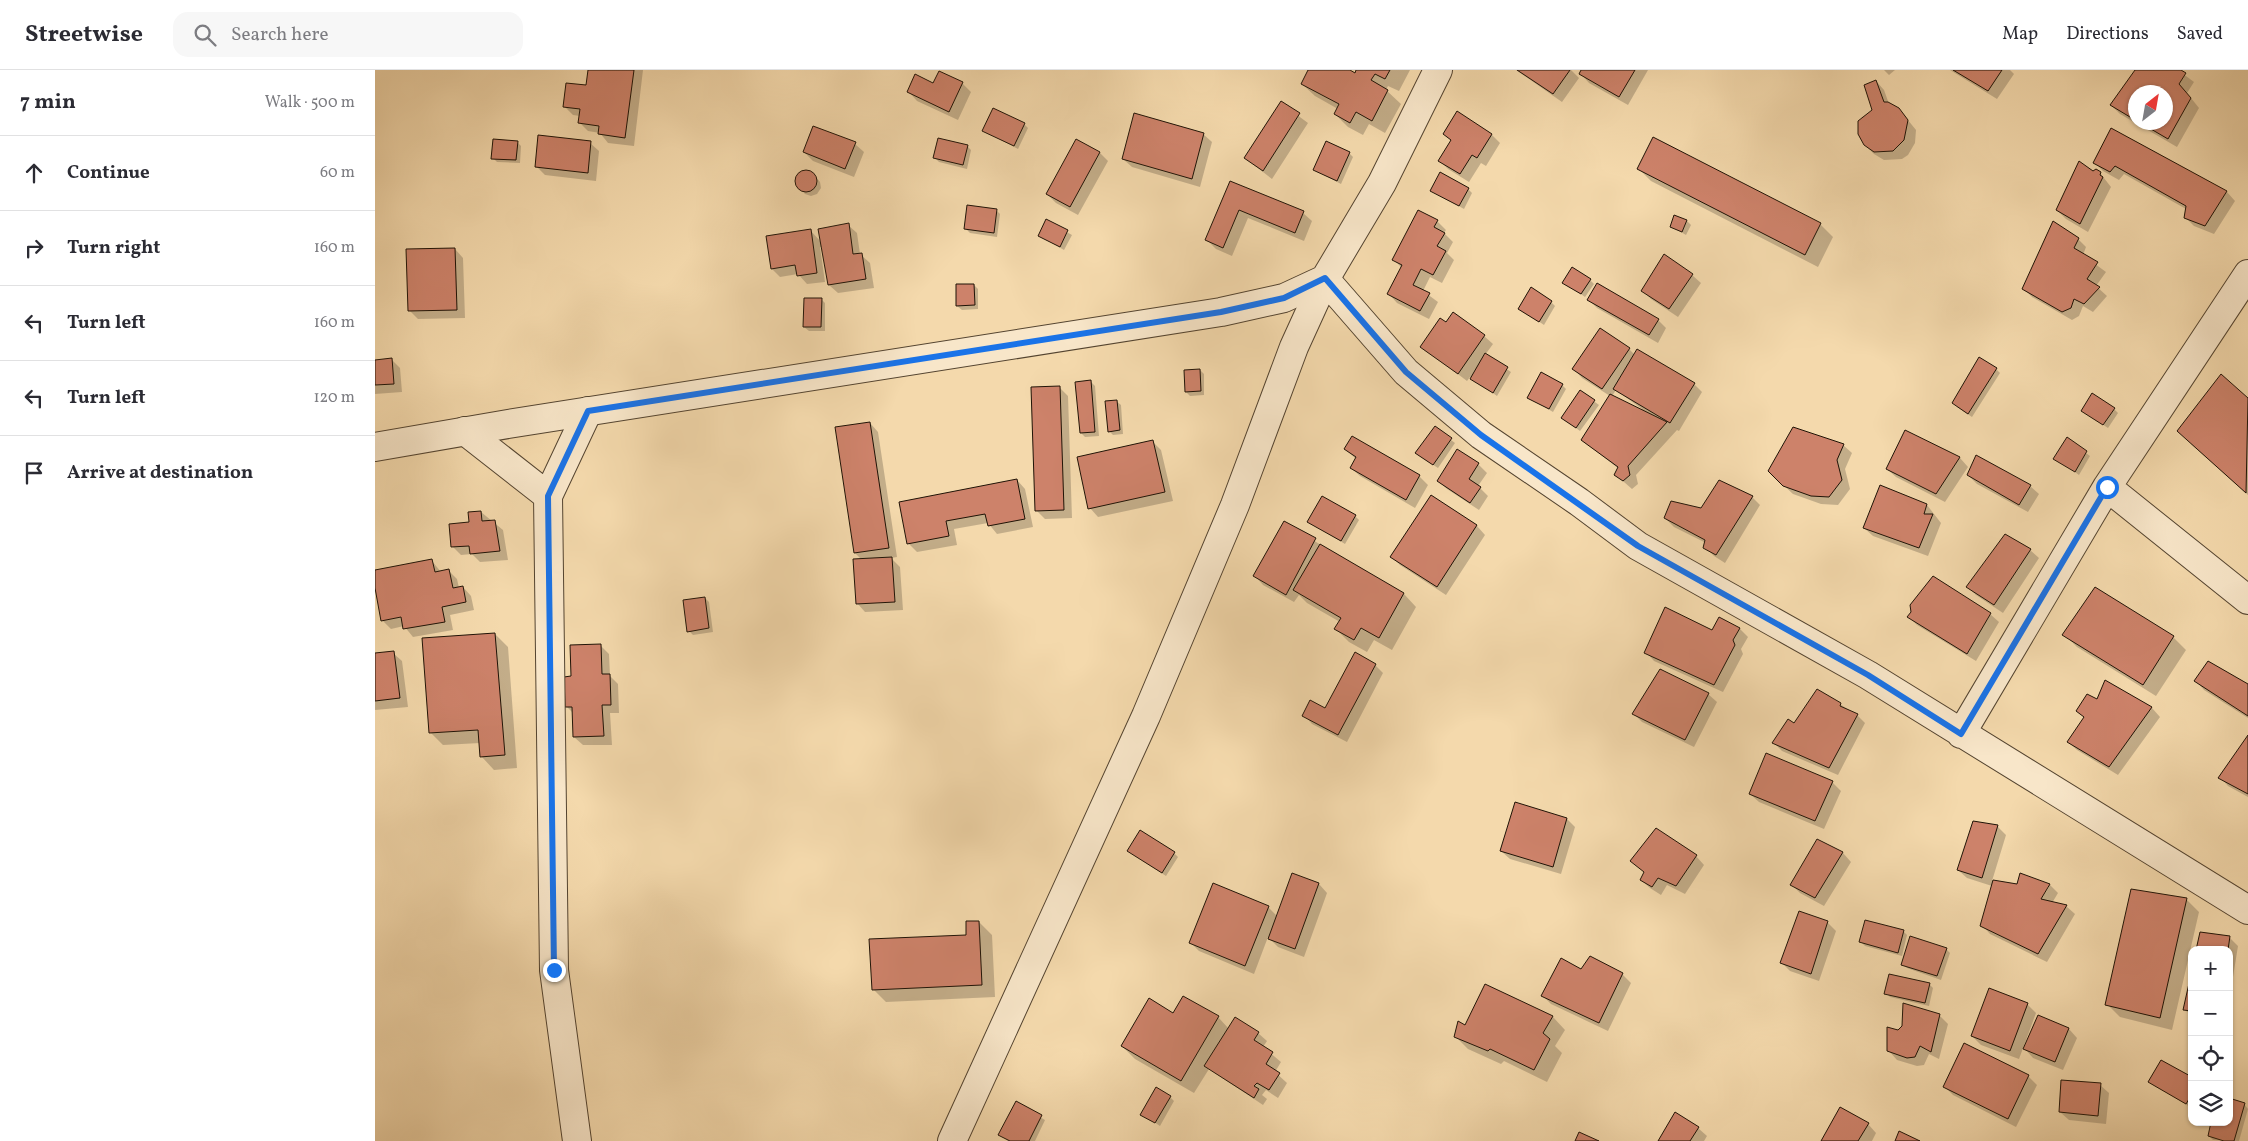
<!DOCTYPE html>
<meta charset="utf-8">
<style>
:root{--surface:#fff;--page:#f7f7f7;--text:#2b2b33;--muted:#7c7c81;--line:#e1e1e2}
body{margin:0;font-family:Vollkorn,serif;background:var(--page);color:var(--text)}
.controls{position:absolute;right:15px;bottom:15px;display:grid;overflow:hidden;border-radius:10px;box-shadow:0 1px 4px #0004}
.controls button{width:45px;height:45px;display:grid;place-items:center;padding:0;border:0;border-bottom:1px solid var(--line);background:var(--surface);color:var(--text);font:25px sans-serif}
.compass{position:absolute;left:1753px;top:15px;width:45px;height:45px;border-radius:50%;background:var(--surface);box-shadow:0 1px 4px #0004;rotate:31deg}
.stop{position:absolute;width:15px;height:15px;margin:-11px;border:4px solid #1a73e8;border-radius:50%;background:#fff}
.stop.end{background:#1a73e8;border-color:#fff;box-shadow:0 1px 5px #0008}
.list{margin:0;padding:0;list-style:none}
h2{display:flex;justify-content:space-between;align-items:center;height:65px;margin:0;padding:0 20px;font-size:21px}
h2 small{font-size:16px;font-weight:400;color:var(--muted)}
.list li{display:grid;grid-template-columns:32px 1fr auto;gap:15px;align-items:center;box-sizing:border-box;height:75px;padding:0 20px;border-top:1px solid var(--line)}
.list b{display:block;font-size:19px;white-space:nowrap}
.list em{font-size:16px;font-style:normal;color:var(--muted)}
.icon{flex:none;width:28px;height:28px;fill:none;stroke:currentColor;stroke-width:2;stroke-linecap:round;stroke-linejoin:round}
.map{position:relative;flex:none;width:1873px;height:1071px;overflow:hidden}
header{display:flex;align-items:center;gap:30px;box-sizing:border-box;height:70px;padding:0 25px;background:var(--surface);border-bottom:1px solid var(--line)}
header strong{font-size:24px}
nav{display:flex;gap:28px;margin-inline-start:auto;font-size:18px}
.search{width:350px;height:45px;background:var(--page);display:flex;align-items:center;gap:12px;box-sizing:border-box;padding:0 18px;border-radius:15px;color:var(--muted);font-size:19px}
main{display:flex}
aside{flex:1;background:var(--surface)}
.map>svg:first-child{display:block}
.shadow{fill:#0003;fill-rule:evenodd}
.building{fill:#cd826a;stroke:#1f1306}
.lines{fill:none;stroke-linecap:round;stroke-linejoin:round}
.minor-casing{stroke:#544430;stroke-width:30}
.tertiary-casing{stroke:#544430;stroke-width:30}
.minor{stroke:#f8e6c9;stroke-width:28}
.tertiary{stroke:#f8e6c9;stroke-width:28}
.route{stroke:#1a73e8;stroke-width:6}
</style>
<header>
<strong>Streetwise</strong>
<div class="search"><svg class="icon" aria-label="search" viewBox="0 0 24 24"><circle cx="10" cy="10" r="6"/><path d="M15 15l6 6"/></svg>Search here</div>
<nav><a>Map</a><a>Directions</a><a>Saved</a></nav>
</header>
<main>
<aside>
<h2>7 min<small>Walk · 500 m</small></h2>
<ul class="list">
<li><svg class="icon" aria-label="ahead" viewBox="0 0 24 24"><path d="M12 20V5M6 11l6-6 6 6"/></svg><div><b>Continue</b></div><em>60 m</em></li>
<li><svg class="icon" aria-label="right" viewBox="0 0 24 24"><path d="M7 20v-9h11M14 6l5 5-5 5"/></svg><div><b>Turn right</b></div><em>160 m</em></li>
<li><svg class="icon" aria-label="left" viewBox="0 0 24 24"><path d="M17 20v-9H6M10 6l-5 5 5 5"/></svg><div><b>Turn left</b></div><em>160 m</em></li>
<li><svg class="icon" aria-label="left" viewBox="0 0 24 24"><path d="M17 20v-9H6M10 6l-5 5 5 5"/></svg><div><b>Turn left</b></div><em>120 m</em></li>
<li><svg class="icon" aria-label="arrive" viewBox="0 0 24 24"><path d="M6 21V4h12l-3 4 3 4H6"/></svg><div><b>Arrive at destination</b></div></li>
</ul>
</aside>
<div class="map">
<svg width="1873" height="1071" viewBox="0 0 1873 1071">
<rect width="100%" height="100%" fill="#f4d9ac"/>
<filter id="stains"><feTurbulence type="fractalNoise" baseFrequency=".004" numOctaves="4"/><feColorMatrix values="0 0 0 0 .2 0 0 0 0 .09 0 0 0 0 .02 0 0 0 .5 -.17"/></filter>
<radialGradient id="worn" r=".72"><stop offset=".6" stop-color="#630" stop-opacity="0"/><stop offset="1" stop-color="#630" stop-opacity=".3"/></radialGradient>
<path class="shadow" d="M214,0H268L259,76L233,73L225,63L213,61L204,52L205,46L198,45L189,36L212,17Z
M935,0H972L980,4L982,0H1035L1024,21L1013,16L1011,20L1026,34L1010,63L994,54L988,65L973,57L960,44L963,39L940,26L927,14Z
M1141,0H1196L1204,8L1187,32Z
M1208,0H1273L1253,35L1214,13L1206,4Z
M1509,0H1520L1514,5Z
M1575,0H1635L1639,4L1622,29Z
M1758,0H1803L1819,12L1812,23L1824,38L1802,77L1745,44L1736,35L1761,1ZM1760,22H1790V52H1760Z
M1501,11L1509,20L1514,34L1524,39L1541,60L1540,73L1533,85L1527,89L1509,90L1499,84L1490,75L1483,58L1487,47L1499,40Z
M587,13L596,22L583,50L542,31L534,22L559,15Z
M906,33L933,53L897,109L870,88Z
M1083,43L1117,65L1125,73L1111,96L1106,93L1094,112L1073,99L1064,90L1077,72L1070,64Z
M649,54L653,58L643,79L609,61Z
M1737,60L1852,122L1860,131L1839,164L1819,156L1810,147L1811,139L1749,104L1744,110L1728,101L1719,92Z
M828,64L837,72L825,117L757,97L748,89Z
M702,70L725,83L733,91L703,145L681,133L672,124Z
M142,72L146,76L145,93L122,92L118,88Z
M215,73L224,81L221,111L170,105L161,96Z
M480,74L489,82L479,107L438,91L429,82Z
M592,76L596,80L592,99L564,92L560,88Z
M974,83L978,87L966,114L939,100Z
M1264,99L1445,154L1458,167L1443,197L1276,111Z
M430,100L437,102L445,112L446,118L442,124L436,126L430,124L421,114V108L424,102Z
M1718,102L1725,103L1736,117L1713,162L1691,149L1682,140Z
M856,112L928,143L937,151L929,171L873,148L857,186L841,179L832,170Z
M1093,119L1097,123L1089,139L1057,121Z
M621,140L625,144L622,167L595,163L591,159Z
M672,151L697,165L689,180L665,166Z
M1062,151L1071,160L1069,163L1078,172L1072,183L1079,190L1067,213L1055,207L1048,221L1063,232L1054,249L1022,233L1014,224L1027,198L1019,190Z
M1312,151L1316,155L1311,165L1297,157Z
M473,155L482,163L485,184L495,193L499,218L463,223L454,215L447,177H445L450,212L432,214L423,204L405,207L397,199L435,160L446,172Z
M1703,169L1711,177L1708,185L1731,202L1721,216L1732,226L1718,242L1708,236L1704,246L1697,250L1657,227L1649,219Z
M80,179L88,188L90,248L43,249L34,240Z
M1317,205L1326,213L1303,247L1276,229L1267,220Z
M1215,210L1219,214L1210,227L1189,212Z
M599,215L603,219V239L587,240L582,236Z
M446,229L450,233V261H434L429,257Z
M1214,230L1283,250L1291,258L1283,273L1222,238Z
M1176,232L1180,236L1169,255L1144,238Z
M1109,266L1118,274L1110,285L1136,302L1122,326L1095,307L1092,311L1047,277Z
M1254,279L1260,285L1319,314L1327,322L1304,361L1302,360L1261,405L1263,414L1257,419L1241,405L1244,399L1207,370L1235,326L1207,308L1199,299ZM1241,320L1267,339L1266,341L1237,326Z
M17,290L25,298L27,322L0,324V291Z
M1621,299L1625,303L1597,347L1582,337Z
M825,300L829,304V325L815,326L811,322Z
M1846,306L1873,330V425L1816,374Z
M716,312L720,316L724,366L710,367L706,363Z
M1187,315L1191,319L1178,342L1153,327Z
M684,317L693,326L697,448L670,449L661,440Z
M1205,321L1224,335L1205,361L1187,348Z
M741,331L746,335L748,364L738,365L734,361Z
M1739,339L1743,343L1733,358L1707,341Z
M495,353L503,362L522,487L516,488L525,497L528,540L490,542L482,533L487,490L480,483Z
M1060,358L1080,373L1063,398L1046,387Z
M1531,361L1585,388L1593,397L1570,432L1521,407L1512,399Z
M1692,369L1715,386L1704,405L1680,388Z
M777,371L786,380L798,431L723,447L715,438Z
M1468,375L1477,383L1470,399L1475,419L1463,435L1446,434L1418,424L1403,410Z
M970,379L1044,406L1053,415L1040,438L985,406L976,398L981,389Z
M1103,394L1112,403L1103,416L1113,426L1104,440L1072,419L1063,411Z
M1593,405L1655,416L1664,424L1653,442L1602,414Z
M642,410L650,419L658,457L622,464L613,453L579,459L582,475L542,482L534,474L526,433Z
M1056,426L1102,456L1110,465L1071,525L1025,495L1017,487Z
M1377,427L1385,435L1350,493L1339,486L1330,477L1331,473L1299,457L1290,448Z
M1552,435L1566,453L1553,486L1498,466L1489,458Z
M106,442L128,460L133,490L105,492L97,484L86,485L78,477Z
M980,446L984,450L970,474L934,452Z
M909,453L1029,524L1041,537L1017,580L999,570L992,582L974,572L961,559L965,552L932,533L924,525L919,532L888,515L880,506Z
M1655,480L1664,488L1628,543L1601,525L1592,516Z
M57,491L66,502L73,500L82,509L84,518L88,517L96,526L99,540L75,545L78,560L38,567L29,556L16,559L7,550L0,501Z
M1721,519L1798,567L1811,580L1781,626L1702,577L1689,564Z
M330,528L334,532L338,562L318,565L314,561Z
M1615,544L1624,552L1601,591L1542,555L1534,547Z
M1344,549L1365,559L1373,567L1366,579L1368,584L1348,622L1279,591L1271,582L1337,562Z
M120,564L133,577L142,698L119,700L107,687L105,673L68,675L55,662Z
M225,575L234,584L235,606L243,614L244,643H235L237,675H208L199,667V644L191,636L198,607Z
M18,583L27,591L33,637L0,640V585Z
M1000,595L1008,603L972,672L937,654L929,645L951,640Z
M1821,611L1873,615V648L1829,620Z
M1731,612L1777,638L1785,647L1743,705L1702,680L1693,672L1710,648L1702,641L1723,630Z
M1443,620L1482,645L1490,653L1463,705L1407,681L1399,673L1420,654Z
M1333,624L1342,632L1319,677L1267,652L1259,644Z
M1873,667V727L1853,716L1845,707Z
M1457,712L1466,721L1449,759L1384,732L1375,724Z
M1192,749L1200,757L1186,804L1135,789L1126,781Z
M1622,756L1631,765L1617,811L1643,816L1675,815L1683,823L1677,833L1691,836L1700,844L1672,892L1615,864L1607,855L1617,816L1592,808L1583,800ZM1671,817H1674L1663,834Z
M1442,771L1468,783L1476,792L1449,836L1425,823L1417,815Z
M753,781L799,783L803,787L791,806Z
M1321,786L1329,795L1310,824L1292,815L1286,825L1275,818L1266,810L1270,803L1257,791Z
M918,805L944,814L952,823L929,887L903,877L893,867L879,904L824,881L815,872L893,837L902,846Z
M1811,829L1824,842L1797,960L1745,947L1732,934Z
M1424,843L1453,853L1461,861L1444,911L1415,901L1407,893Z
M604,852L617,865L620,927L511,932L498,919L592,866Z
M1528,861L1532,865L1527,886L1490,876L1486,872Z
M1854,867L1863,876L1854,932V880H1822Z
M1571,879L1575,883L1566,910L1532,898L1528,894Z
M1206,901L1247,904L1256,913L1233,961L1176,934L1167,925Z
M1817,906V946L1809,939Z
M1554,914L1558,918L1554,936L1515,927L1511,923Z
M1111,916L1178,947L1190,960L1180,976L1187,983L1172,1012L1129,991L1126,994L1093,979L1080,966L1091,957Z
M1652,934L1661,943L1644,989L1606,975L1597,966Z
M799,945L843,947L854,959L883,963L892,971L888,977L906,992L900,1002L912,1013L903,1028L891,1020L887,1025L892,1029L888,1035L834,999L819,1023L760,989L747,976Z
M1564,945L1573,954L1564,989L1554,984L1549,995L1542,996L1522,990L1514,981L1523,962Z
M1663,947L1694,959L1702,968L1688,1000L1658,988L1650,979Z
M1653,1006L1662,1015L1641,1057L1578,1025L1569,1016Z
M1817,1009L1815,1037L1775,1012Z
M1725,1015L1734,1023L1731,1054L1694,1050L1685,1042Z
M795,1027L799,1031L785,1056L767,1044Z
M641,1033L670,1050L660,1071H633L625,1065Z
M1869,1034L1873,1039L1864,1071L1838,1070L1834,1066L1854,1052Z
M1493,1054L1501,1063L1497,1071H1447Z
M1323,1058L1332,1066L1329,1071H1284Z"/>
<path class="building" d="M213,0H259L250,68L223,64L224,56L203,53L205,39L188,37L191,13L211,15Z
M933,0H975L980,3L981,0H1015L1010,9L1000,4L996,10L1013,20L997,51L981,42L975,53L959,44L964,34L926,14Z
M1142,0H1195L1178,24Z
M1206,0H1260L1244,27L1204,4Z
M1578,0H1627L1613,21Z
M1760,0H1806L1811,3L1804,14L1816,28L1793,69L1764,52H1790V22H1760V50L1735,35Z
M564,1L588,12L574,42L532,22L540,4L558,13Z
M1501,10L1509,32H1513L1524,38L1533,50L1529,70L1518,81L1499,82L1489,75L1483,64V51L1497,40L1489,15Z
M906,31L925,43L888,101L869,88Z
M618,38L650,53L639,76L607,61Z
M1082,41L1117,64L1102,88L1097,85L1085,104L1063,91L1076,70L1068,64Z
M759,43L829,63L817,109L747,89Z
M438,56L481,72L470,99L428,82Z
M1736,58L1852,121L1830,156L1809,148L1811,136L1740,96L1735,102L1718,93Z
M163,65L216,71L213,103L160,97Z
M1278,67L1446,153L1430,185L1262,99Z
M563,68L593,75L588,95L558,88Z
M118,69L143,71L141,90L116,89Z
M701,69L725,82L695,137L671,124Z
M951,71L975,82L962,111L938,100Z
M1704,91L1718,101L1721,99L1726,102L1725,105L1728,107L1705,154L1681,140Z
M420 111a11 11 0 1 1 22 0a11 11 0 1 1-22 0Z
M1065,102L1094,118L1084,136L1055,121Z
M855,111L929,141L920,163L864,140L848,178L830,170Z
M592,135L622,139L619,163L589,159Z
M1043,140L1063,150L1059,157L1070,163L1062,176L1071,181L1058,205L1046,199L1038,215L1055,223L1045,241L1012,224L1027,195L1017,190Z
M1299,145L1312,150L1307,162L1295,157Z
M671,149L693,160L685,177L663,166Z
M1678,151L1704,168L1699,178L1723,192L1712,209L1725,217L1709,234L1699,229L1696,238L1687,242L1647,219Z
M474,153L478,184L487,183L491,209L453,215L443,159Z
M436,159L442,203L422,206L420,195L396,199L391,166Z
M80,178L82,240L33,241L31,179Z
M1289,184L1318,204L1294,239L1266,221Z
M1197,197L1216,209L1206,224L1187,213Z
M1222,213L1284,249L1274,265L1212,230Z
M581,214H599L600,235L581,236Z
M1156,217L1177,231L1164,252L1143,239Z
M429,228H447L446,257H428Z
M1078,242L1110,265L1083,304L1045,277L1065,248L1071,252Z
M1225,258L1255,278L1227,319L1197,299Z
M1262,279L1320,313L1295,353L1238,319Z
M1110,283L1133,297L1118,323L1095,309Z
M1604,287L1622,298L1593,344L1577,333Z
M17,288L19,314L0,315V290Z
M825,299L826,321L810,322L809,300Z
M1166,302L1188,314L1174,339L1152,328Z
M1846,304L1873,328L1871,423L1802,361Z
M716,310L720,362L705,363L700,312Z
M685,316L689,440L660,441L656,317Z
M1205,320L1220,330L1201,358L1186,348Z
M1717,323L1740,338L1728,355L1706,341Z
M1235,324L1292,352L1253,396L1255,405L1248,411L1239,405L1243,397L1206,370Z
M742,330L745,360L733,362L730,331Z
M495,352L514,478L479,483L460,357Z
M1060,356L1077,368L1058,395L1040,383Z
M1418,357L1469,374L1462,390L1467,410L1454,427L1436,426L1408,416L1393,401Z
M1530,360L1585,387L1561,424L1511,399Z
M977,366L1045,405L1031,430L975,398L981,387L969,379Z
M1692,367L1712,381L1700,402L1678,389Z
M778,370L790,422L713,439L702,387Z
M1082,379L1104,393L1094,409L1106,417L1095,433L1062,411Z
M1601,385L1656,415L1644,435L1592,405Z
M642,409L650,449L613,456L610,444L571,451L574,466L532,474L524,432Z
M1344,410L1378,426L1341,485L1328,478L1330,470L1289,448L1296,431L1326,438Z
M1505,415L1552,434L1549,444H1558L1544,478L1488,458Z
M1056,425L1102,455L1062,517L1015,487Z
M947,426L981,445L966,471L932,452Z
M106,441L107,451L120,450L125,481L95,484L94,476L76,477L74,454L94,452L93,442Z
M909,451L941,468L911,525L878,506Z
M1630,464L1656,479L1619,535L1591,517Z
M945,474L1029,523L1004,568L986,558L979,570L959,559L966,548L918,520Z
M517,487L520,532L481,534L478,489Z
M57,489L60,502L74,499L78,518L88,516L91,532L67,537L70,552L28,559L26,547L6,551L0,518V500Z
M1558,506L1616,543L1592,584L1532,547L1536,542L1535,535Z
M1720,517L1799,566L1768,615L1687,565Z
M330,527L334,558L312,562L308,530Z
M1290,537L1337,560L1344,547L1365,558L1358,570L1360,575L1339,615L1269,583Z
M120,563L130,685L105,687L103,660L54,663L47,568Z
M226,574L227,604H235L236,635H227L229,666L198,667L197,637H190L189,607L196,606L195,575Z
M19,581L25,628L0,631V583Z
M980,582L1001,594L963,665L927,646L935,630L950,638Z
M1833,591L1873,614V646L1819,611Z
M1285,599L1334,623L1310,670L1257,644Z
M1730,610L1777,637L1734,697L1692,672L1709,647L1701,641L1712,624L1722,629Z
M1442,619L1466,633L1465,636L1483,644L1454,698L1397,673L1413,649L1419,653Z
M1873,665V724L1843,708Z
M1391,683L1458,711L1440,751L1374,724Z
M1140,732L1192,748L1178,797L1125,781Z
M1598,751L1623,755L1607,808L1582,800Z
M1281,758L1322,785L1301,816L1283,808L1277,817L1265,810L1269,802L1255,791Z
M765,760L800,782L787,803L752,781Z
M1442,769L1468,782L1440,828L1415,815Z
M917,803L944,813L920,879L893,869Z
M1645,803L1675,814L1666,829L1692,835L1663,884L1605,856L1618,810L1642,814Z
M838,813L894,836L870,896L814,873Z
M1756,819L1812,828L1785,948L1730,935Z
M1424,841L1453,851L1436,904L1405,893Z
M1490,850L1529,860L1523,883L1484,872Z
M591,851H604L607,915L497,920L494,869L591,865Z
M1825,862L1855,866L1853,880H1821Z
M1535,866L1572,878L1562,906L1526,895Z
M1215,886L1248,903L1224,953L1166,926L1186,888L1206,899Z
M1817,900V941L1808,940Z
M1514,904L1555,913L1550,933L1509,924Z
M1110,914L1178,946L1168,963L1175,969L1159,1000L1115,979L1113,981L1079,967L1083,951L1090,955Z
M1614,918L1653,933L1635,981L1596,966Z
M808,926L844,946L806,1011L746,976L774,928L798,943Z
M1528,933L1565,944L1556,982L1545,976L1540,987L1532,988L1512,981V957L1523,960L1527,956Z
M1663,945L1694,958L1680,992L1648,979Z
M860,947L884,962L879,970L898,982L891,994L905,1003L894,1020L882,1013L879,1016L884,1019L879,1028L829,996Z
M1589,973L1654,1005L1633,1049L1568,1017Z
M1786,990L1817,1007V1024L1811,1034L1773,1012Z
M1686,1010L1726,1013L1723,1046L1684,1042Z
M781,1017L796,1026L780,1053L765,1045Z
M1854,1028L1870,1033L1859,1071H1849L1833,1066L1836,1052H1854Z
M641,1031L667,1045L654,1071H635L623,1065Z
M1465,1037L1494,1053L1483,1071H1446Z
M1300,1042L1324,1057L1315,1071H1283Z
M1524,1061L1545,1071H1520Z
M1204,1062L1224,1071H1200Z"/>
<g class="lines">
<defs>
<path id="minor" d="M90,361L173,426L213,341
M1732,417L1873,530
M173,426L179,900L202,1071
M1586,664L1732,417L1873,204
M577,1071L771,646L860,435L919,277L950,209L1031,302L1106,365L1204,432L1263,476L1493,605L1873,840"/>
<path id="tertiary" d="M0,377L133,354L846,242L909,228L950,209L1007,113L1063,0"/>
</defs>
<use href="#minor" class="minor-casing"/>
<use href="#tertiary" class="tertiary-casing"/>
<use href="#minor" class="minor"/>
<use href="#tertiary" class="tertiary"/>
</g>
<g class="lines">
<path class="route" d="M179,900L173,426L213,341L846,242L909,228L950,208L1031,302L1106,365L1263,476L1493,605L1586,664L1732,417"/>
</g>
<rect width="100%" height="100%" filter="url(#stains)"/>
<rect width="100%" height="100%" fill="url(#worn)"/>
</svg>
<div class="controls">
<button>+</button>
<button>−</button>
<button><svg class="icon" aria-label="locate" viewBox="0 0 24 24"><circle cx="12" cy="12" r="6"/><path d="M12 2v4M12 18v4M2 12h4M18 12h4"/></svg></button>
<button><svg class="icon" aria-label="layers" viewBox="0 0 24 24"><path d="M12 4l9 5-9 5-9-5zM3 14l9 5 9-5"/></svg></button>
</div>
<svg class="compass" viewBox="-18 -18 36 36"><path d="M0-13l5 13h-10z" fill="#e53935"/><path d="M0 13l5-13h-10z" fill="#7c7c81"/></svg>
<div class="stop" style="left:1732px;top:417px"></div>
<div class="stop end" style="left:179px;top:900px"></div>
</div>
</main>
